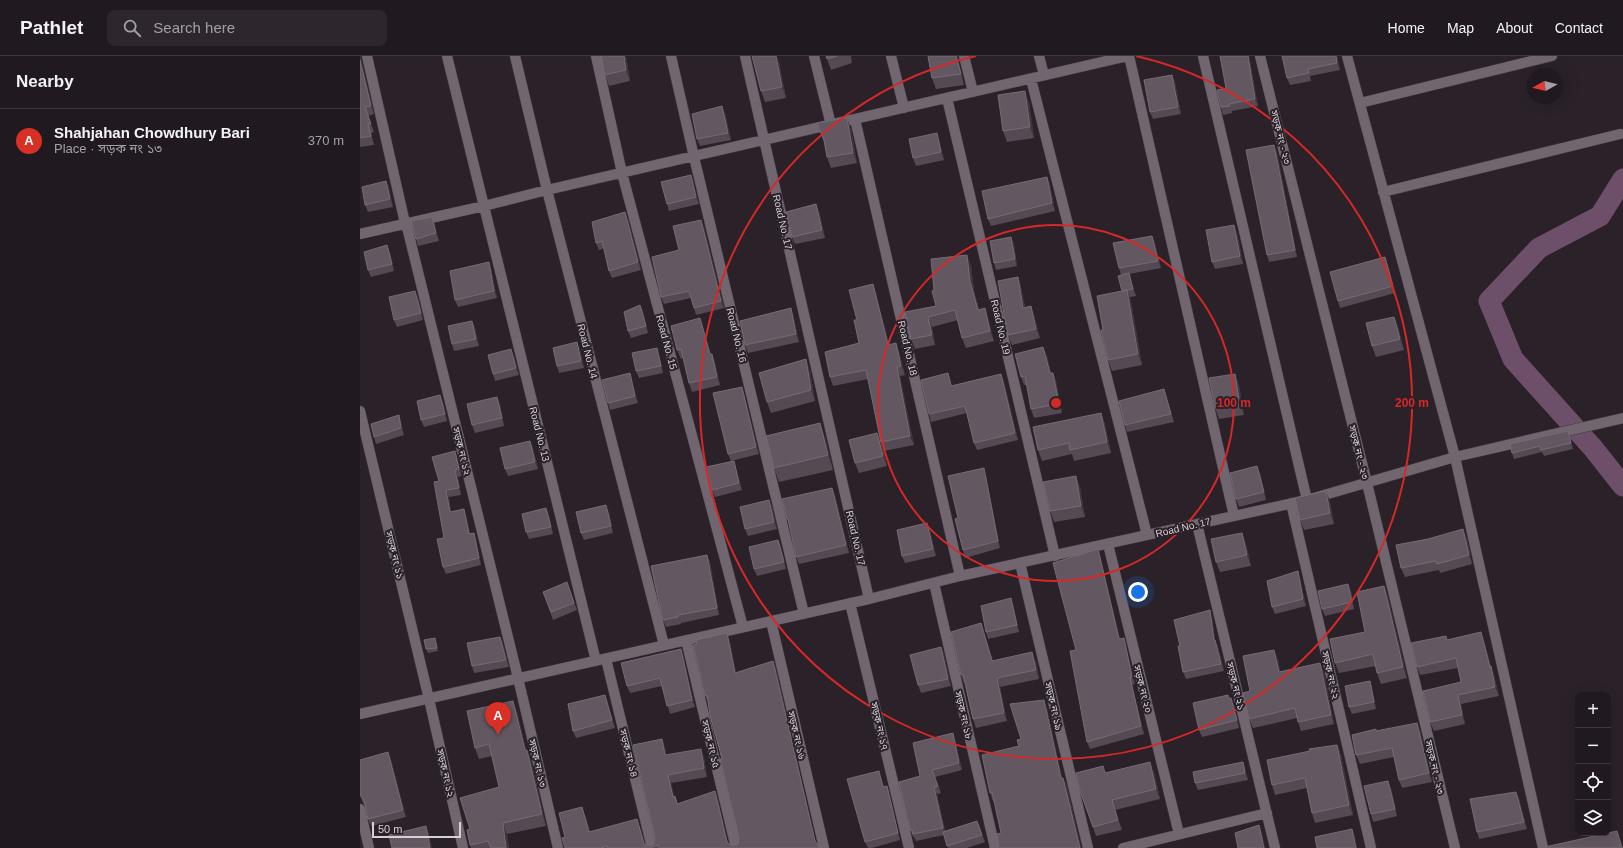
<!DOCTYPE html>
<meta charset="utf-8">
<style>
:root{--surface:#20191f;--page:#2d262c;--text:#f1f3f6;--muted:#a2a0a4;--line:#3d383d;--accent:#d93025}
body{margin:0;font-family:Helvetica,"Noto Sans Bengali",sans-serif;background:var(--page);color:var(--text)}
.controls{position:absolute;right:12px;bottom:12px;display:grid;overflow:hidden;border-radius:8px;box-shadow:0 4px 16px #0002}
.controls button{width:36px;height:36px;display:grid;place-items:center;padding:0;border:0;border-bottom:1px solid var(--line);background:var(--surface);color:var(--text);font:20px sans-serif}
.compass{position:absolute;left:1167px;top:12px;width:36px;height:36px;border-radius:50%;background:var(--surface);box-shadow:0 4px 16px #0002;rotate:262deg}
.scale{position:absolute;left:12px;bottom:10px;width:89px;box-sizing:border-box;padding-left:4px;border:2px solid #d6d0d6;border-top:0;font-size:11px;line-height:14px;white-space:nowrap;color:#d6d0d6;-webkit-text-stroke:3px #2a2129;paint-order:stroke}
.you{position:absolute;left:778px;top:536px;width:14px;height:14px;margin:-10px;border:3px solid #fff;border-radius:50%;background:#1a73e8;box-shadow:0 0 0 6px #1a73e833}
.badge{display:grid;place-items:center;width:26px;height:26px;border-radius:50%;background:var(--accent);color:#fff;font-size:13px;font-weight:700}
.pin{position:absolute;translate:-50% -33px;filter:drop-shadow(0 1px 2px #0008)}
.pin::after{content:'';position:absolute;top:21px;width:14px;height:12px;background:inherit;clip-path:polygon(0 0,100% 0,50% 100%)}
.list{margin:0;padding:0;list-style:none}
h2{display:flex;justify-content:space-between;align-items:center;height:52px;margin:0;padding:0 16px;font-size:17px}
h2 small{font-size:13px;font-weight:400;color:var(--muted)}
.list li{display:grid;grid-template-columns:26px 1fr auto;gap:12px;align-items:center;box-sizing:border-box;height:64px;padding:0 16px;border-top:1px solid var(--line)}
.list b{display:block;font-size:15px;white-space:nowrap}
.list p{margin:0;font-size:13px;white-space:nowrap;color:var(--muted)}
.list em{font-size:13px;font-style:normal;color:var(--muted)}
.icon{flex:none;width:22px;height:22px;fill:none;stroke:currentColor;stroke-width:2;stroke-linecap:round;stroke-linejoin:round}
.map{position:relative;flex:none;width:1263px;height:792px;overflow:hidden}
header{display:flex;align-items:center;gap:24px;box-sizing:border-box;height:56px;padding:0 20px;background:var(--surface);border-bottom:1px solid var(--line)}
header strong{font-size:19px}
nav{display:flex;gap:22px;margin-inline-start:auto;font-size:14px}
.search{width:280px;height:36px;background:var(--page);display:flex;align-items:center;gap:10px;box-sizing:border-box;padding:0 14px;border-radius:8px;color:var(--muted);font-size:15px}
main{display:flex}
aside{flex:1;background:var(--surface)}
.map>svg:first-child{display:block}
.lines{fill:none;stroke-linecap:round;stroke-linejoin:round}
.river{stroke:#6d4f6a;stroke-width:21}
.minor-casing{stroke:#463d45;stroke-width:11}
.minor{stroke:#716670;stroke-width:10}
.wall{fill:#554a54}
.shaded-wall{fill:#3e343d}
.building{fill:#635862;stroke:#756b74}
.ring{fill:none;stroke:#d62828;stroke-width:2}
.labels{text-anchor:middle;stroke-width:4;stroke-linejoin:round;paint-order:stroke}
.street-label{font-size:10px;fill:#d6d0d6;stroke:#2a2129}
.centre{fill:#d62828;stroke:#2a2129;stroke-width:2}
.ring-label{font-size:12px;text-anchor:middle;font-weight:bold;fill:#d62828;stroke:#2a2129;stroke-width:4;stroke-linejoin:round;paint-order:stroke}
</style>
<header>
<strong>Pathlet</strong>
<div class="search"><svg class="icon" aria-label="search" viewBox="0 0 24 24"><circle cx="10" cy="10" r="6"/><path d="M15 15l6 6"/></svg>Search here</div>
<nav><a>Home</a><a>Map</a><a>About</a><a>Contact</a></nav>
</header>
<main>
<aside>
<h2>Nearby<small></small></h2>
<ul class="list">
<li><span class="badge">A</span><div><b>Shahjahan Chowdhury Bari</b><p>Place · সড়ক নং ১৩</p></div><em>370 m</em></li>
</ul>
</aside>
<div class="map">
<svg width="1263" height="792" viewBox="0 0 1263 792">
<rect width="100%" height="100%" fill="#2a2129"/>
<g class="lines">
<path class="river" d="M1263,123L1240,160L1179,192L1129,245L1153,303L1233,392L1263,430"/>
<defs>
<path id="minor" d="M7,0L45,167
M87,0L236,605
M155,0L187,134L304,589
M236,0L262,117L383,571
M311,0L334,101L444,558
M385,0L509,543
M454,0L471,69
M531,0L544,52
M604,0L613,36
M679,0L684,19
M769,0L874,460
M843,0L947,444
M900,0L1007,427L1095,792
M987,0L1095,401L1183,792
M671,23L787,479
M587,42L695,500
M1000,47L1192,0
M495,63L600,520
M1023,136L1260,78
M46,167L158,622L198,792
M0,178L124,150L187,134L768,0
M0,355L69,643L103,792
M931,447L1011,792
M837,468L915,792
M748,488L819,778
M660,507L728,792
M574,527L635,792
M490,547L549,792
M411,565L464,792
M326,584L376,792
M246,603L292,792
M0,658L509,543L600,520L947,444L1095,401L1263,362
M0,753L9,792
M763,792L907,757"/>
</defs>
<use href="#minor" class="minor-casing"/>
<use href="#minor" class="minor"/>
</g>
<path class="wall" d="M0,0L14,58L8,60L14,76L11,77L14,89L0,91Z
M241,0H266L270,25L249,30L245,19Z
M466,0H491L492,7L471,14Z
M568,0H598V2L604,29L576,33L572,22Z
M889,0L898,50L872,55V57L863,59L861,51L866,32Z
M922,0H977L980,14L950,20L951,25L930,29L927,22Z
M419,6L426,42L405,46L401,35Z
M812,19L815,26L821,58L793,63L790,56Z
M669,46L674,82L647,86L643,75Z
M365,57L371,84L340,90L337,83Z
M487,62L491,73L497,107L471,112L467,101L464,86L457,67Z
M577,77L579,84L584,104L556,110L553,102Z
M917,96L937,201L909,206L907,199Z
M687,121L690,128L695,155L631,170L628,163Z
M26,125L29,132L33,151L8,156L5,149Z
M333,126L339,148L309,155L307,148Z
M459,155L465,182L435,188L432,181Z
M268,163L281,214L252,222L249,215L244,192L239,194L236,187Z
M74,168L79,185L58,190L56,183Z
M344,171L364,252L336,259L334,252L331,242L304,248L301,241L319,194Z
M877,176L883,208L855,213L852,206Z
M792,180L795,187L801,212L769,218L776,240L770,241L771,245L782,309L752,315L748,304L762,235L761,219L759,212Z
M651,181L654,188L657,210L636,214L634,207Z
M27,189L30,197L34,215L11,221L8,214Z
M1027,208L1035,237L980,252L978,245Z
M611,209L614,235L619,254L628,262L634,285L606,292L602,282L598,264L572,271L575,289L555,293L551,283L576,250L574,234Z
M131,213L137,242L98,251L95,244Z
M658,221L661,231L665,251L674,259L680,282L652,289L648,279Z
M513,228L516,238L529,289L536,287L539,296L545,319L540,320L554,389L524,395L522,389L527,410L499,417L495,407L517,377L520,385L508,323L473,330L470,321L499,287L497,264Z
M58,242L63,264L37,271L34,264Z
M280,249L283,256L288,277L271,282L268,275Z
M431,252L433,259L439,286L388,297L385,289Z
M1034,261L1038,271L1044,294L1016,301L1012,290Z
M112,265L115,272L119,290L94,295L92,288Z
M343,271L350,298H352L355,307L360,329L332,336L329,327L323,302L321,303L317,294Z
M217,286L220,294L224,312L199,317L197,310Z
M299,299L303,317L279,322L276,315Z
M154,300L159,319L135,325L133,318Z
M687,300L691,317H693L696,325L702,357L674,362L671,353L667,329H664L661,321Z
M450,314L455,345L411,357L407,346Z
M270,317L272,325L278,347L250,354L248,347Z
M588,317L592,330L641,318L644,326L658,384L617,394L614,387L607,357L571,366L569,358Z
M875,318L879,329L884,359L859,363L855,352Z
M804,333L814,366L767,376L765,369Z
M384,338L399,398L371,405L368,398Z
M83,346L87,365L64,371L61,364Z
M140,348L144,370L115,377L112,369Z
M741,357L745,368L751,397L714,405L712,398L682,405L678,394Z
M39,359L41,366L44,379L16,388L14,381Z
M465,381L473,414L419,426L414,412Z
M1210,381L1213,393L1184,400L1182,396L1154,403L1152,397Z
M170,385L173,392L178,413L148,420L145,413Z
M95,395L97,401L102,420L98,421L101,439L89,441L91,456L104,453L106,460L110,478L114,477L116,484L121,509L86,518L83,511L84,482L79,425Z
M374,405L376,412L382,434L355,441L352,434Z
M900,417L906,444L879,451L876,443Z
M626,420L640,492L605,502L603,494L598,462Z
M720,431L725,461L694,466L690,455Z
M472,432L475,439L489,497L439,508L436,501L430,470L427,463Z
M966,435L970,446L974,468L944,474L940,464Z
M409,444L412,451L417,473L388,480L385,473Z
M186,452L189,460L193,478L169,483L166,476Z
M249,456L253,477L224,484L221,477Z
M570,474L576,500L545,507L542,500Z
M882,477L886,488L891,510L860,516L856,506Z
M1107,482L1112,508L1080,517L1079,514L1045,521L1041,512L1068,483Z
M418,484L421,491L426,513L397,520L394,513Z
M347,499L350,506L359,559L321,567V568L306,571L303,564Z
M740,500L760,583L766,590L775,628L772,629L784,678L730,693L727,686L716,594Z
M940,523L946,550L915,558L912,551Z
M207,526L217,554L193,564L183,536Z
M1024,530L1028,541L1047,622L1021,628L1017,617L1016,610L979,617L975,607L1005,576Z
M991,535L994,553L965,560L962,553Z
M653,549L659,576L628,583L626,576Z
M852,562L855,584L858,591L864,615L826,623L823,616L820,590Z
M621,567L633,605H676L679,623L640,631L647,665L616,672L613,663L605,627H604L601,619Z
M1086,580L1087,584L1124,585L1131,611L1134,619L1139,640L1101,648L1105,668L1074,675L1070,666L1101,626L1098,612L1060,619L1057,611Z
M140,581L143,588L149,611L114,617L112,610Z
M76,586L78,595L68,597L66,593Z
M370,586L376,617L413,605L416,613L456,787L459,790V792H205V781L225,759L230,776L280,771L285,788L288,790L293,789L295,782L305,691L306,699L344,701L347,721L311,727L314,740H315L318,748L358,744L368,787L372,790L378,788L379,782L362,703L349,648L345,640Z
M581,591L584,598L591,630L561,637L558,629Z
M323,600L335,651L310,658L302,630L270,637L267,630Z
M918,603L920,615L964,616L974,668L941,675L937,662L893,672L889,663L890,635Z
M1010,625L1012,632L1016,653L992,658L989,651Z
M245,639L255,672L216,682L213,675Z
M868,639L869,642L874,649L879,672L842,681L839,674Z
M687,653L702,722H703L707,730L721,792L641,777L634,745H633L630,737L659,690L661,683Z
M157,656L166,694L171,705L186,770L147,778L149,792H111L110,789V773L139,731L132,700L119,703L115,692Z
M1016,675H1060L1072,726L1042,732L1039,724L1034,701L1000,708L996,699Z
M595,684L602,714L575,721L581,737L577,738L585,775L617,765L625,786L607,792H588L584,779L556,785L554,781H553L550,774L560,720Z
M977,689L981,699L993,759L955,767L952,757L947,732L915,739L912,729L950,695Z
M28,696L31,704L46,761L11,770L8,763L5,750L3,747L0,739Z
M883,706L885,713L888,724L838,734L835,727Z
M745,716H794L800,743L755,754L762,774L736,780L719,732Z
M521,722L524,731L527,730L529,737L540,784L512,792H508L505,786Z
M1031,732L1037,760L1013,766L1011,758Z
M1156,736L1159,743L1167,773L1119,783L1117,776Z"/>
<path class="shaded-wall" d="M0,0H1V1L14,58L11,50L0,4Z
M264,0H266L270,25L266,14Z
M416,0H417L419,6L426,42L422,31Z
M596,0H598V2L604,29L601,18Z
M888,0H889L898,50L895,43Z
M976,0H977L980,14L977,7Z
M812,19L815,26L821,58L818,51Z
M665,35L669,46L674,82L670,71Z
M362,50L365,57L371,84L368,77Z
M487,62L491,73L497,107L493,97Z
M577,77L579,84L584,104L581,96Z
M914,89L917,96L937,201L935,194Z
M331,119L333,126L339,148L336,141Z
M687,121L690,128L695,155L692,147Z
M26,125L29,132L33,151L30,143Z
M456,148L459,155L465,182L462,174Z
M265,156L268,163L281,214L278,206Z
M72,161L74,168L79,185L76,177Z
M341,164L344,171L364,252L361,245Z
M874,169L877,176L883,208L880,200Z
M792,180L795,187L801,212L798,205Z
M651,181L654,188L657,210L655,203Z
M27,189L30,197L34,215L32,208Z
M607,199L611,209L614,235L622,264L618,254L610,225Z
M129,206L131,213L137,242L134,235Z
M769,217L771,224L776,240L773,233Z
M658,221L661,231L667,261L663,252Z
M513,228L516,238L532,298L528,289Z
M767,234L771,245L782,309L778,298Z
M55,235L58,242L63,264L61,257Z
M280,249L283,256L288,277Z
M671,250L674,259L680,282L676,273Z
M431,252L433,259L439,286L436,278Z
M625,252L628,262L634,285L630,275Z
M568,261L572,271L575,289L572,279Z
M1034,261L1038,271L1044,294L1040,283Z
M340,262L343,271L353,307L350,298Z
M112,265L115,272L119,290L116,283Z
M217,286L220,294L224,312L221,305Z
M536,287L539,296L545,319L541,310Z
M683,291L687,300L693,326L690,317Z
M151,293L154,300L159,319L156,312Z
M352,298L355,307L360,329L357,321Z
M446,303L450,314L455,345L451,334Z
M537,311L540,320L554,389L550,380Z
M270,317L272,325L278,347L275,340Z
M693,317L696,325L702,357L699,348Z
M641,318L644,326L658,384L655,377Z
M875,318L879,329L884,359L880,349Z
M382,331L384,338L399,398L396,391Z
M80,339L83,346L87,365L85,358Z
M137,341L140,348L144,370L142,362Z
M741,357L745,368L751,397L747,386Z
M39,359L41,366L44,379L41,372Z
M460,367L465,381L473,414L468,399Z
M1208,375L1210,381L1213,393L1211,387Z
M517,377L521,388L527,410L523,400Z
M170,385L173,392L178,413L175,406Z
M95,395L97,401L102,420L99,413Z
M374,405L376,412L382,434L379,427Z
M897,410L900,417L906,444L904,436Z
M624,412L626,420L640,492L638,485Z
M95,414L98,421L101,439L99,432Z
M716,420L720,431L725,461L721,450Z
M472,432L475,439L489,497L486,489Z
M86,434L89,441L92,463L90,456Z
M966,435L970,446L974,468L970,457Z
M409,444L412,451L417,473L414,466Z
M246,449L249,456L253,477L251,470Z
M186,452L189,460L193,478L191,471Z
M104,453L106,460L112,485L109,478Z
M567,467L570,474L576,500L573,493Z
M1103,473L1107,482L1112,508L1109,499Z
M114,477L116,484L121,509L119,502Z
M882,477L886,488L891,510L887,499Z
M418,484L421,491L426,513L424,506Z
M738,493L740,500L762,591L759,583Z
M347,499L350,506L359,559L357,552Z
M938,515L940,523L946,550L943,543Z
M988,528L991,535L994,553L992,546Z
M1024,530L1028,541L1047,622L1043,611Z
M651,542L653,549L659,576L657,569Z
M850,554L852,562L855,584L858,591L864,615L854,584Z
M1121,576L1124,585L1133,620L1130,611Z
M367,577L370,586L378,626L375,617Z
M140,581L143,588L149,611L146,604Z
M764,582L766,590L775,628L772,621Z
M581,591L584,598L591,630L588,623Z
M321,593L323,600L335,651L332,644Z
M914,594L918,603L922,625L919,616Z
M672,596L676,605L679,623L676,614Z
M413,605L416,613L457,792L455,785Z
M960,607L964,616L974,668L971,659Z
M1131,610L1134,619L1139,640L1135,631Z
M770,621L772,629L784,678L781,670Z
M637,622L640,631L647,665L644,657Z
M1010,625L1012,632L1016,653L1014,646Z
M1098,639L1101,648L1105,668L1102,659Z
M871,642L874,649L879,672L877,664Z
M684,644L687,653L704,731L701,722Z
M153,645L157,656L169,706L165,694Z
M1057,667L1060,675L1072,726L1069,717Z
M593,677L595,684L602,714L599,707Z
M302,683L305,691L308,707L305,699Z
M977,689L981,699L993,759L989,749Z
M341,693L344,701L347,721L344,712Z
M167,694L171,705L186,770L182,758Z
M28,696L31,704L46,761L43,754Z
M790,706L794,716L800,743L796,733Z
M883,706L885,713L888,724L885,717Z
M308,719L311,727L316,749L313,741Z
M703,722L707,730L721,792H720Z
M1028,725L1031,732L1037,760L1035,753Z
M527,730L529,737L540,784L538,777Z
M574,731L577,738L585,779L583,772Z
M355,735L358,744L369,792L367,786Z
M1156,736L1159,743L1167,773L1164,766Z
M222,751L225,759L232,785L229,776Z
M277,763L280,771L286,792L284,788Z
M143,767L147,778L149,792H146Z
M899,769L902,776L905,792H904Z
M66,770L69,777L72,792H70Z
M992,773L995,780L997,792H996Z
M1257,775L1262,789L1263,792H1262Z"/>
<path class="building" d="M241,0H264L266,14L245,19Z
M392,0H416L422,31L401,35Z
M466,0H477L467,3Z
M568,0H596L601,18L572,22Z
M860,0H888L895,43L869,48L870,50L861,51L857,34L866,32Z
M922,0H976L977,7L948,13L949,17L927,22Z
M0,4L11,50L5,51L11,68H8L11,80L0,82Z
M812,19L818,51L790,56L784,24Z
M665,35L670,71L643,75L638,39Z
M362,50L368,77L337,83L332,58Z
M487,62L493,97L467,101L464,84L457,67Z
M577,77L581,96L553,102L549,83Z
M914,89L935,194L907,199L886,94Z
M331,119L336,141L307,148L301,126Z
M687,121L692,147L628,163L622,135Z
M26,125L30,143L5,149L2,131Z
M456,148L462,174L432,181L426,156Z
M265,156L278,206L249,215L242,185L236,187L232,166Z
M72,161L76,177L56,183L51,165Z
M341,164L361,245L334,252L329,235L301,241L292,201L319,194L313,170Z
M874,169L880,200L852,206L846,174Z
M792,180L798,205L759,212L753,187Z
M651,181L655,203L634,207L630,185Z
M27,189L32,208L8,214L4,196Z
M607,199L610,225L618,254L625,252L630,275L602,282L595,254L568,261L572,279L551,283L545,256L576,250L572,235L574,234L571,203Z
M1025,201L1033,230L978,245L970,216Z
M129,206L134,235L95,244L90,215Z
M769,217L773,233L762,235L758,220Z
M658,221L663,252L671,250L676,273L648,279L638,225Z
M513,228L528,289L536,287L541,310L537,311L550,380L521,386L506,314L470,321L465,296L499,287L494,264H497L489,234Z
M767,234L778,298L748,304L741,274H743L737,240Z
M55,235L61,257L34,264L29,241Z
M280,249L286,270L268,275L264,256Z
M431,252L436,278L385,289L380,265Z
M1034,261L1040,283L1012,290L1006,267Z
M340,262L350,298H352L357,321L329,327L321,293L317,294L311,270Z
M112,265L116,283L92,288L88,270Z
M217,286L221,305L197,310L193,292Z
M683,291L690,317H693L699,348L671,353L665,320L661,321L655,298Z
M297,292L301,310L276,315L272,297Z
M151,293L156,312L133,318L128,299Z
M446,303L451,334L407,346L399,317Z
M270,317L275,340L248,347L242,324Z
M588,317L591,330L641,318L655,377L614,387L605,350L569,358L561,324Z
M875,318L880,349L855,352L849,322Z
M382,331L396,391L368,398L353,337Z
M804,333L811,358L765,369L759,345Z
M80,339L85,358L61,364L57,345Z
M137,341L142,362L112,369L107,348Z
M741,357L747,386L710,394L709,387L678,394L673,371Z
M39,359L41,372L14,381L11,368Z
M460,367L468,399L414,412L406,380Z
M1208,375L1211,387L1181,394L1180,390L1152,397L1150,388Z
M517,377L523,400L495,407L489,384Z
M170,385L175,406L145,413L140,392Z
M95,395L99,413L95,414L99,432L86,434L90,456L104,453L109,478L114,477L119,502L83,511L77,483L84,482L74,426L79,425L72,401Z
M374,405L379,427L352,434L346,411Z
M897,410L904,436L876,443L870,417Z
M624,412L638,485L603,494L595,463L598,462L588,420Z
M716,420L721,450L690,455L683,426Z
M472,432L486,489L436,501L428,463H427L422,443Z
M966,435L970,457L940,464L935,442Z
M409,444L414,466L385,473L380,451Z
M246,449L251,470L221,477L216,456Z
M186,452L191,471L166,476L162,458Z
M567,467L573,493L542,500L537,474Z
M1103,473L1109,499L1077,508L1076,505L1041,512L1036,489L1068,483Z
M882,477L887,499L856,506L851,483Z
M418,484L424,506L394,513L389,491Z
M738,493L759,583L764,582L772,621H770L781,670L727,686L710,595L716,594L693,507Z
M347,499L357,552L318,559V561L303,564L291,510Z
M938,515L943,543L912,551L907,525Z
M207,526L214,547L191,556L183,536Z
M988,528L992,546L962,553L958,535Z
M1024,530L1043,611L1017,617L1013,598L975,607L970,583L1005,576L997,536Z
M651,542L657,569L626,576L621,550Z
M850,554L854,584H855L861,608L823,616L818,590H820L814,564Z
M621,567L632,605L672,596L676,614L637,622L644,657L613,663L603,618L601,619L591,576Z
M1121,576L1130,611L1131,610L1135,631L1098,639L1102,659L1070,666L1063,635L1101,626L1096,602L1057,611L1051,587L1086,580L1087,584Z
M367,577L375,617L413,605L455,785L459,790V792H299L298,789L290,792H247V790L241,792H205L202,782L205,781L199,757L222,751L229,776L277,763L284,788L288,790L293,789L295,782L273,689L302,683L305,699L341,693L344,712L308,719L313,741L315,740L317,748L355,735L367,786L372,790L378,788L379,782L360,703H362L350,659L347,639L345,640L333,589L337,588L336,584Z
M140,581L146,604L112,610L107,587Z
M75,582L77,592L66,593L64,584Z
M581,591L588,623L558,629L550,599Z
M321,593L332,644L307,650L300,622L267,630L261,607Z
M914,594L919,616L960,607L971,659L938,666L935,652L889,663L883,637L890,635L883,600Z
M1010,625L1014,646L989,651L985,630Z
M245,639L252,664L213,675L208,648Z
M868,639V642H871L877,664L839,674L833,647Z
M684,644L701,722H703L720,792H639L637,778L641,777L632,736L630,737L622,699L659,690L657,684L661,683L650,648Z
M153,645L165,694H167L182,758L143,767L146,792H131L128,785L110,789L107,774L110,773L100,742L139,731L129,688L115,692L107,655Z
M1057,667L1069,717L1039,724L1032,692L996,699L992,679L1016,673V675Z
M593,677L599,707L572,714L578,730L574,731L583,772L553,778L552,774H550L539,726L560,720L553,687Z
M977,689L989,749L952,757L945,722L912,729L907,704L950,695L949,693Z
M28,696L43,754L8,763L4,744L0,739V704Z
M790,706L796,733L752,744L758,764L733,771L719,732L716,717L743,710L745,717Z
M883,706L885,717L835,727L833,716Z
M519,715L523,731L527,730L538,777L505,786L487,723Z
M1028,725L1035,753L1011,758L1004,730Z
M1156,736L1164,766L1117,776L1110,743Z
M617,765L622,779L587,790L583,776Z
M899,769L904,792H878L875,777Z
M66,770L70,792H32L29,779Z
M992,773L996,792H957L955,781Z
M1257,775L1262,792H1186L1185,791Z"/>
<g class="ring">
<circle cx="696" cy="347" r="178"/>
<path d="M776 0A356 356 0 1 1 616 0"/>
</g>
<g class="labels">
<g class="street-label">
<text transform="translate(921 81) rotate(76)" y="4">সড়ক নং - ২৩</text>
<text transform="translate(423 166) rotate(77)" y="4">Road No. 17</text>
<text transform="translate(641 271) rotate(77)" y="4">Road No. 19</text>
<text transform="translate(377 279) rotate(76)" y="4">Road No. 16</text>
<text transform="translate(307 286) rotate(75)" y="4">Road No. 15</text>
<text transform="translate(548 292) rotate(77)" y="4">Road No. 18</text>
<text transform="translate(228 295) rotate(76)" y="4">Road No. 14</text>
<text transform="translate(180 378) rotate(76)" y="4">Road No. 13</text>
<text transform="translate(102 395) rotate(76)" y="4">সড়ক নং ১২</text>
<text transform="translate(999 396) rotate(76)" y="4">সড়ক নং - ২৩</text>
<text transform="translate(823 471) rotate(-13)" y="4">Road No. 17</text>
<text transform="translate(496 482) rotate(77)" y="4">Road No. 17</text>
<text transform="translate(35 499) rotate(76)" y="4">সড়ক নং ১১</text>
<text transform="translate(971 619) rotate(77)" y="4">সড়ক নং ২২</text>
<text transform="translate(876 630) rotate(76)" y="4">সড়ক নং ২১</text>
<text transform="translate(783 633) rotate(76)" y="4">সড়ক নং ২০</text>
<text transform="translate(694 650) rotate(77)" y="4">সড়ক নং ১৯</text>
<text transform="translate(604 659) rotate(77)" y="4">সড়ক নং ১৮</text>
<text transform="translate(520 670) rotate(77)" y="4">সড়ক নং ১৭</text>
<text transform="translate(437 679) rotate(77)" y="4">সড়ক নং ১৬</text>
<text transform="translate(351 688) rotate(76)" y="4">সড়ক নং ১৫</text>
<text transform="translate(269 697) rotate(76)" y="4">সড়ক নং ১৪</text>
<text transform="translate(178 707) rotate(77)" y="4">সড়ক নং ১৩</text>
<text transform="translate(1075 711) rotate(77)" y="4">সড়ক নং - ২৩</text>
<text transform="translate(86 717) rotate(77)" y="4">সড়ক নং ১২</text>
</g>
</g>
<circle cx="696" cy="347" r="6" class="centre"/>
<g class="ring-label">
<text x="874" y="351">100 m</text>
<text x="1052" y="351">200 m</text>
</g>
</svg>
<div class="controls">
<button>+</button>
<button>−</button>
<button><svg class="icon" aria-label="locate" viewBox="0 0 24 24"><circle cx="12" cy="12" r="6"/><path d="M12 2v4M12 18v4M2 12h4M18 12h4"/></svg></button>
<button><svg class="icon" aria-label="layers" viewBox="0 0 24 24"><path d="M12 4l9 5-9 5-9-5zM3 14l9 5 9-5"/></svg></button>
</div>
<svg class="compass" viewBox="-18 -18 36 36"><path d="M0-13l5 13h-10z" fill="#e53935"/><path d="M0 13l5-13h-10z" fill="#a2a0a4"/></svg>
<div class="scale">50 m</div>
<div class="you"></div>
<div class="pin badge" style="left:138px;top:679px">A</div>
</div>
</main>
